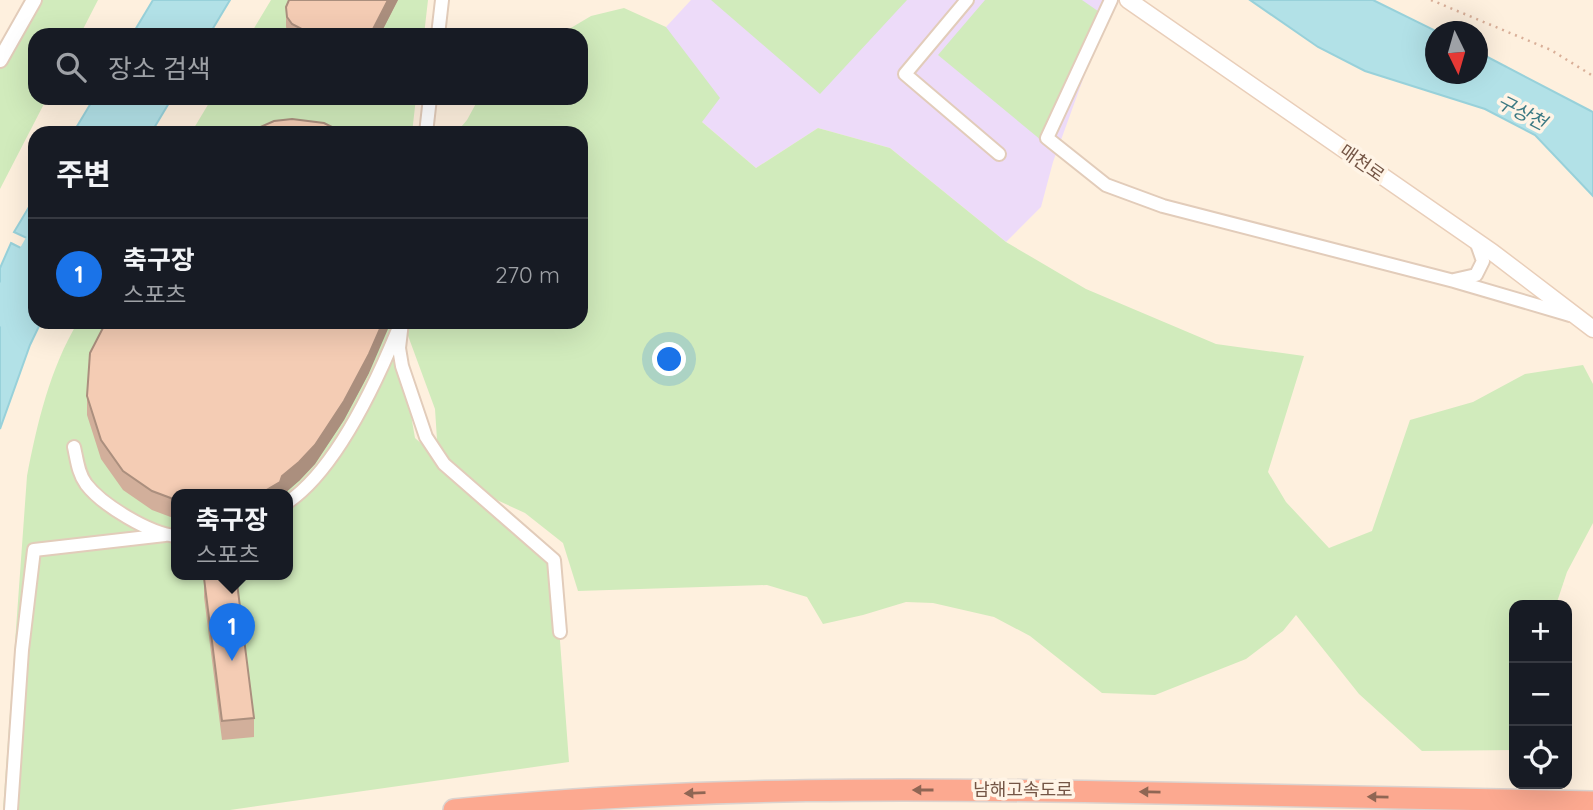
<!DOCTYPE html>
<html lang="ko">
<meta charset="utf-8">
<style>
:root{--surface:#171b24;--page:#242831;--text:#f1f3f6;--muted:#9ea1a6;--line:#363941;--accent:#1a73e8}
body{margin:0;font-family:Quicksand,"Noto Sans KR",sans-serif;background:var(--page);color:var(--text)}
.controls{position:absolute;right:21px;bottom:21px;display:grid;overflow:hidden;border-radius:14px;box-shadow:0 7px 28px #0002}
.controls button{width:63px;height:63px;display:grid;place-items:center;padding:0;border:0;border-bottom:2px solid var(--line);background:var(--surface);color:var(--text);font:35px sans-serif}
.compass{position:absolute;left:1425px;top:21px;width:63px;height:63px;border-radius:50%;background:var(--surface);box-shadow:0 7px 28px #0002;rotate:175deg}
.you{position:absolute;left:670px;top:360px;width:24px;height:24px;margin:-18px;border:5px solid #fff;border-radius:50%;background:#1a73e8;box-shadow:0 0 0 10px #1a73e833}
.badge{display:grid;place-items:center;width:46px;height:46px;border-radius:50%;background:var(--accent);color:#fff;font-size:23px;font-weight:700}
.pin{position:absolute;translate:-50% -58px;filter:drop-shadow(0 2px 4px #0008)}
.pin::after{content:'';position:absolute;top:37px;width:24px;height:21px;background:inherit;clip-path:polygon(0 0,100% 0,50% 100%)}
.popup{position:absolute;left:171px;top:489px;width:122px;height:91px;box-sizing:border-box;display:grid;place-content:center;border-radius:14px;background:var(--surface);filter:drop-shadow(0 2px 5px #0005);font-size:23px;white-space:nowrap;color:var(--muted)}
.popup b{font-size:26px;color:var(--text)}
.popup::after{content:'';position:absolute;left:50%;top:100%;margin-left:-14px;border:14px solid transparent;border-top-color:var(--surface)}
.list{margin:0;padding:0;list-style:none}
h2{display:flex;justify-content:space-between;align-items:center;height:91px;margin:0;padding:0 28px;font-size:30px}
h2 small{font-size:23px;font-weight:400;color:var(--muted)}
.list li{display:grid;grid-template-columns:46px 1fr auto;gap:21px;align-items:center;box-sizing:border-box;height:112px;padding:0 28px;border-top:2px solid var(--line)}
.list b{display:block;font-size:26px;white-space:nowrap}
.list p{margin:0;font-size:23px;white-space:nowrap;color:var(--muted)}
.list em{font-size:23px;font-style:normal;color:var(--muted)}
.icon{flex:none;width:38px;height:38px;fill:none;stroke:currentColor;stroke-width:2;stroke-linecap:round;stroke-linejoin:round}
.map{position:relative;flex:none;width:1593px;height:810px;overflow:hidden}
.search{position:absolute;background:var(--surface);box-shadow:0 7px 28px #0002;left:28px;top:28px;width:560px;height:77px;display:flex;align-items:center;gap:18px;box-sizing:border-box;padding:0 24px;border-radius:21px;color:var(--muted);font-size:26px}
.panel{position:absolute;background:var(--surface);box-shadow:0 7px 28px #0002;left:28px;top:126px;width:560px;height:203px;border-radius:21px}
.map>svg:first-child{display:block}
.education{fill:#eddbf9}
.green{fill:#d1ebbc;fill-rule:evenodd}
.water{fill:#b2e1e7;stroke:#98d1da;stroke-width:2}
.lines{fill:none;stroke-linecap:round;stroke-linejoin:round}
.river{stroke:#b2e1e7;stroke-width:23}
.minor-casing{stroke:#e2ccba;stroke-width:16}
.tertiary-casing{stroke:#e2ccba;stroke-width:18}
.secondary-casing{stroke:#e9ceb9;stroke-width:19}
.motorway-casing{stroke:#dbd3cf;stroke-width:24}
.path{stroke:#d9af98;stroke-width:2.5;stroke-dasharray:2 5;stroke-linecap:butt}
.minor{stroke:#fff;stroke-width:12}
.tertiary{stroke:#fff;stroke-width:14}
.secondary{stroke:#fff;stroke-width:16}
.motorway{stroke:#fca990;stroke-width:21}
.wall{fill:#d2af9b}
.shaded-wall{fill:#ab8f7e}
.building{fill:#f4ccb4;stroke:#ab8f7e;stroke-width:2}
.oneway{fill:#8f6654}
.labels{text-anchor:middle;stroke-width:7;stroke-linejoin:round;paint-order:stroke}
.street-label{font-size:18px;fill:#745545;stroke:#fff4e6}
.water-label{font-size:19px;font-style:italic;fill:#3b7983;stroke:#fff4e6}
</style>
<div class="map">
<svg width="1593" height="810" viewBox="0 0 1593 810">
<rect width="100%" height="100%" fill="#fef0de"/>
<path class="education" d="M691,0H1108L1111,2L1053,162L1041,207L1006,242L890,148L818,128L756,168L701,121L666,27Z"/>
<path class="green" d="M36,0H98L80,35H35V98H47L0,189V66Z
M271,0H428L424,35H250Z
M711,0H907L820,94Z
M985,0H1082L1108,18L1047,145L938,55Z
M624,8L666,27L720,98L702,122L756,168L818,128L890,148L1006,242L1086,289L1216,344L1304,356L1268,472L1286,502L1329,548L1372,531L1410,420L1473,402L1525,374L1583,365L1593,384V523L1567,572L1556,605H1514V750L1422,751L1359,694L1296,615L1283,631L1246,659L1155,695L1102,693L1030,636L994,617L933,603L906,602L863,615L823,624L807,597L767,585L578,591L563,543L525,513L475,490L554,560L569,762L230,810H3L27,476C37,424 50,368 78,322H398L396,329L415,438L459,477L438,455L435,409L403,322H581V133H456L467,120L479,98H581V35H559L591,16ZM176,495H288V575H176Z
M212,98H416L412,133H191Z"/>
<path class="water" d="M153,0H230L209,35H132Z
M1250,0H1373L1436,31V74H1478V52L1589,110L1593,112V196L1535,135L1485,109L1365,71L1318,47Z
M94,98H172L151,133H73Z
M35,197V242L14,232Z
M11,243L35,255V322H41L30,345L0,429V268Z"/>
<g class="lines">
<path class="river" d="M0,315L6,296L35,245"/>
<defs>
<path id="minor" d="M967,0L905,74L999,154
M1111,0L1047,138L1106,185L1163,206L1454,281L1570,315
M438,35L442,0
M426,133L430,98
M1454,280L1476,275L1483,261L1476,241
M402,322L399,348L402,366L426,437L444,464L554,560L560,632
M74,447C77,460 78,473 86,484C102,505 150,534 176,536
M288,502C335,470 375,385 397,332
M11,810L22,650L34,550L165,535"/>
<path id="tertiary" d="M0,60L34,0"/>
<path id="secondary" d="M1128,0L1492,252L1593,329"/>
<path id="motorway" d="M454,810C688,786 923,788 1158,793C1303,796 1448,799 1593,802"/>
</defs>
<use href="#minor" class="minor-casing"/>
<use href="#tertiary" class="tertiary-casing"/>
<use href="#secondary" class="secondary-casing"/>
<use href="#motorway" class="motorway-casing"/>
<path class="path" d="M1431,0L1551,50L1593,76"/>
<use href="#minor" class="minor"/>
<use href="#tertiary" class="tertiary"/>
<use href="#secondary" class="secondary"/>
<use href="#motorway" class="motorway"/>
</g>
<path class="wall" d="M398,0L380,35H287L286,26V7Z
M369,373L344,420L315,464L299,481L176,495V519L152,510L123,490L101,459L87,415V396Z
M204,578L254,718V737L222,740L204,597Z"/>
<path class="shaded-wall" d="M388,0H398L380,35H370Z
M383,322H391L369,373L344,420L315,464L299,481L283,495H255Z"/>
<path class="building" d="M289,0H388L370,35H313L292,24L287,17L286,7Z
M292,119L324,123L344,133H247L274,121Z
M106,322H383L369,354L344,401L315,445L299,462L282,476L280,482L263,492L255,495H176V500L152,491L123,471L101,440L87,396L90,353Z
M225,575H236L254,718L222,721L204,578Z"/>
<defs><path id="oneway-solid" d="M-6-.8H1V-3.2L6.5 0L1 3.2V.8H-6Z" transform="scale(1.75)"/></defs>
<g class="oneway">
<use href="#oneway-solid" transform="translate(923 790) rotate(-180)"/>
<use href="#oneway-solid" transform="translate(1150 792) rotate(-179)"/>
<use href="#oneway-solid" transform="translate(695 793) rotate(178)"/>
<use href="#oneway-solid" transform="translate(1378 797) rotate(-179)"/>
</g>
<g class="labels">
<g class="street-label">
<text transform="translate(1362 163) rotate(35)" y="6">매천로</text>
<text x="1023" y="796">남해고속도로</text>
</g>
<g class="water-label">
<text transform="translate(1522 112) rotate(27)" y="7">구상천</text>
</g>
</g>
</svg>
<div class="controls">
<button>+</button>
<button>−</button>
<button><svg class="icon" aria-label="locate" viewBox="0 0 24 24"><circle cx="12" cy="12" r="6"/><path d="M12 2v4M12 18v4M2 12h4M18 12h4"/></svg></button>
</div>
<svg class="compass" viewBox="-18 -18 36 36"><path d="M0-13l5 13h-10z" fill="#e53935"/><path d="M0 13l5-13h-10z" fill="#9ea1a6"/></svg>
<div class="you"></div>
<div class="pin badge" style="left:232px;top:661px">1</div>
<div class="popup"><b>축구장</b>스포츠</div>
<div class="search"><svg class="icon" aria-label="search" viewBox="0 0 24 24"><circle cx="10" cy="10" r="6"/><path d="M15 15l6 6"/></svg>장소 검색</div>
<section class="panel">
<h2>주변<small></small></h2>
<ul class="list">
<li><span class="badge">1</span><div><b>축구장</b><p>스포츠</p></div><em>270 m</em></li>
</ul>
</section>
</div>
